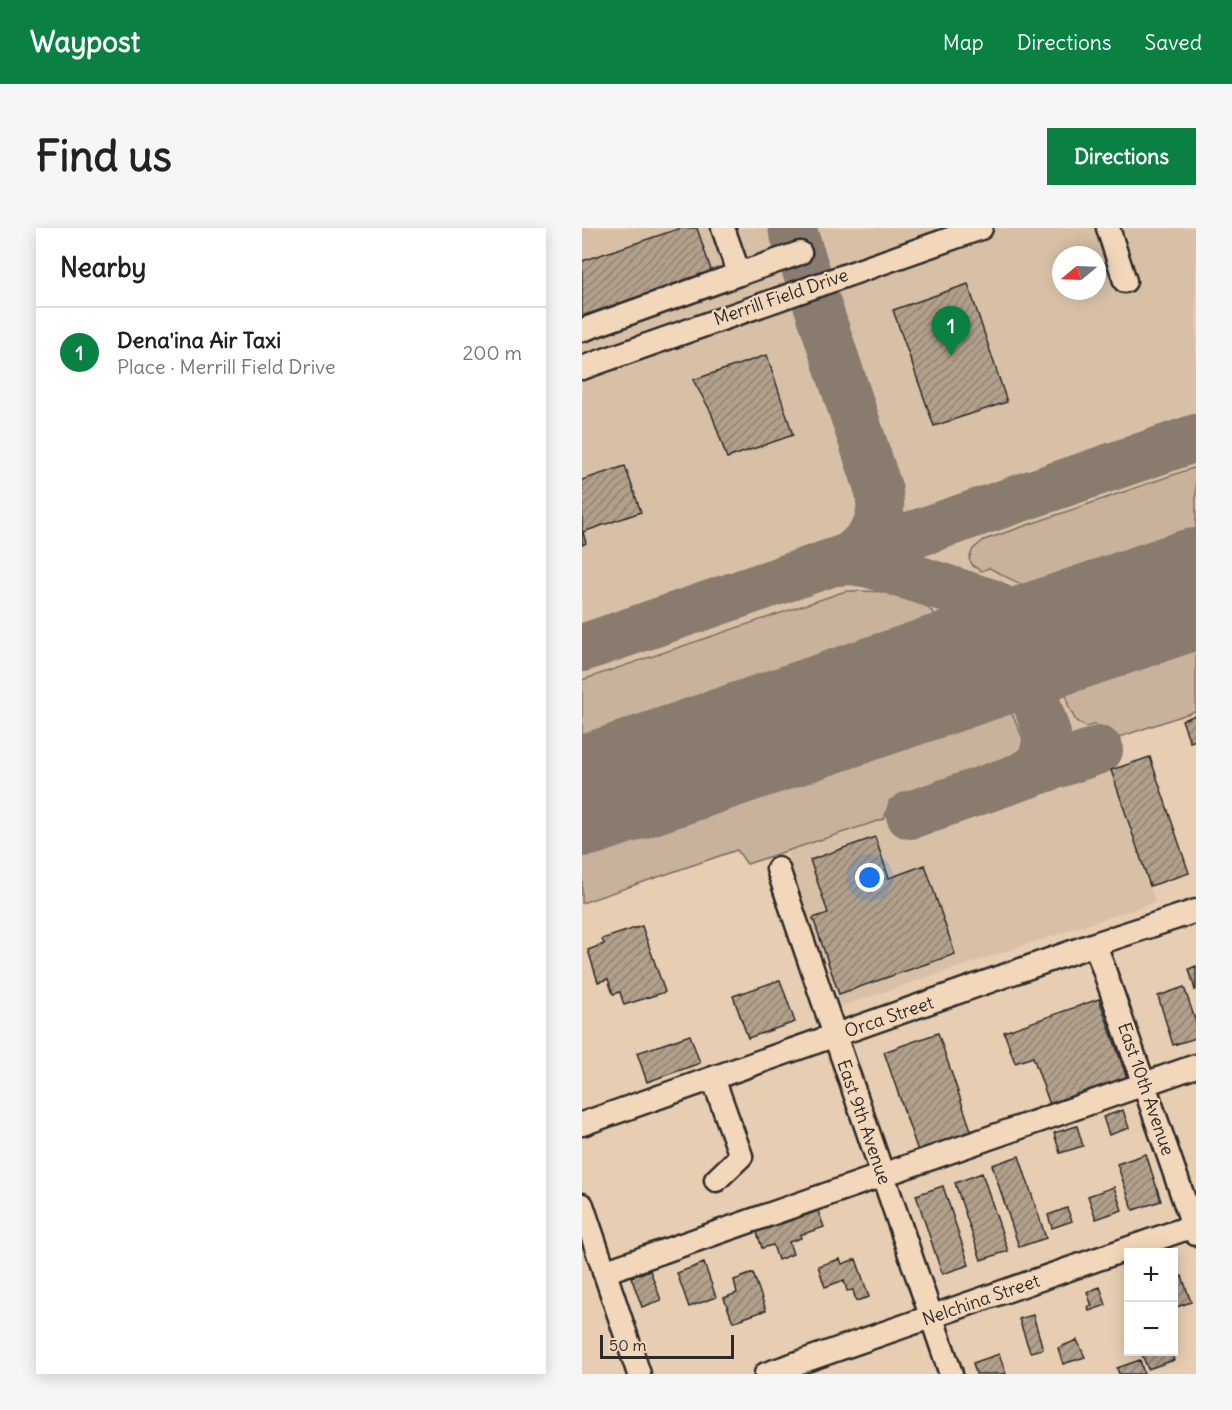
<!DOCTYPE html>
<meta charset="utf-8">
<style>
:root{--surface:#fff;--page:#f6f6f6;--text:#222;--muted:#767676;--line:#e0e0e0;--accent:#0b8043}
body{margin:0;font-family:Delius,sans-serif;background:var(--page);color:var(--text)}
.controls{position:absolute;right:18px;bottom:18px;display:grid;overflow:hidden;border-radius:0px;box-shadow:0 3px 15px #0003}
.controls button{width:54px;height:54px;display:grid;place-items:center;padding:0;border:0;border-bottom:2px solid var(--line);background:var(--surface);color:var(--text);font:30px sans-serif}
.compass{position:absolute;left:470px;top:18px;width:54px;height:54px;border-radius:50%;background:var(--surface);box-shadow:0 3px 15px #0003;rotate:251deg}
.scale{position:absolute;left:18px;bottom:15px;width:134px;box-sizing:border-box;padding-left:6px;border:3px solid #2b2b2b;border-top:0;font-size:16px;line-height:21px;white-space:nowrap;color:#2b2b2b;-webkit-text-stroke:4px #f3d7ba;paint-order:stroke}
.you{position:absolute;left:288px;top:650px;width:21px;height:21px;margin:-15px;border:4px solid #fff;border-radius:50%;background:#1a73e8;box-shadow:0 0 0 9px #1a73e833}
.badge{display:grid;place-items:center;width:39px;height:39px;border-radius:50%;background:var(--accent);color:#fff;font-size:20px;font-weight:700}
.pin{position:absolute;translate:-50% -50px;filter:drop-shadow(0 2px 3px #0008)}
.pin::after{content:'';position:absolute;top:32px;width:21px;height:18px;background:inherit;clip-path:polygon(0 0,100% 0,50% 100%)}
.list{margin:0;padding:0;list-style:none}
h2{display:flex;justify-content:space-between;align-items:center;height:78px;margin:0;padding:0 24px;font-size:26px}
h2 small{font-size:20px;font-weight:400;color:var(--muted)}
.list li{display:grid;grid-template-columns:39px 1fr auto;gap:18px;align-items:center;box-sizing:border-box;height:90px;padding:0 24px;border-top:2px solid var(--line)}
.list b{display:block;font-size:22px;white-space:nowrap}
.list p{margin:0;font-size:20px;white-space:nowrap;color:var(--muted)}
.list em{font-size:20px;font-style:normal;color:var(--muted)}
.map{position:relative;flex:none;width:614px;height:1146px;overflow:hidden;border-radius:0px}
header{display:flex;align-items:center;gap:36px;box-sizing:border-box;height:84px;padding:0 30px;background:var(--accent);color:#fff}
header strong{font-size:28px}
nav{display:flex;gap:33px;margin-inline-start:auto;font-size:21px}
.intro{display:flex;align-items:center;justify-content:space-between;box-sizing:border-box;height:144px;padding:0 36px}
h1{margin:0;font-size:42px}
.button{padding:15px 27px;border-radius:0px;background:var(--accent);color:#fff;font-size:21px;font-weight:700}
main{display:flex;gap:36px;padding:0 36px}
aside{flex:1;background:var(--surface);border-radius:0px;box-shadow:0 3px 15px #0003}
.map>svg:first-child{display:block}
.built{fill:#d7c0a6;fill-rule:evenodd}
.green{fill:#c8b29b;stroke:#7a6e63;stroke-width:1.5}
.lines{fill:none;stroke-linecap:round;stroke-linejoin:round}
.taxiway{stroke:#897c6e;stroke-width:48}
.runway{stroke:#897c6e;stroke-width:120}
.building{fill:url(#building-hatch);stroke:#2b2b2b;stroke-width:1.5}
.minor-casing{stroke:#2b2b2b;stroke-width:27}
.minor{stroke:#f3d7ba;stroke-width:22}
.labels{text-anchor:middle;stroke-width:4.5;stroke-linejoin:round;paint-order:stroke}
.street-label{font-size:18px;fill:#2b2b2b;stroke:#f3d7ba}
</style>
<header>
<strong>Waypost</strong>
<nav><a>Map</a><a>Directions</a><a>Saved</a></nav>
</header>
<div class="intro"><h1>Find us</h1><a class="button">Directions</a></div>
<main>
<aside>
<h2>Nearby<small></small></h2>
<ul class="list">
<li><span class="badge">1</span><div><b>Dena'ina Air Taxi</b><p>Place · Merrill Field Drive</p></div><em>200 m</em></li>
</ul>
</aside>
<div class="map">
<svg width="614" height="1146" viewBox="0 0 614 1146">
<defs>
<pattern id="building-hatch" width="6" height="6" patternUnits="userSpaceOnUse" patternTransform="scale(1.5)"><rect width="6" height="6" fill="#b2a08c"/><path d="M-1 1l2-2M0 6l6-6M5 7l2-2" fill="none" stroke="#918373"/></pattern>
</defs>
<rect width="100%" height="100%" fill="#e7cdb1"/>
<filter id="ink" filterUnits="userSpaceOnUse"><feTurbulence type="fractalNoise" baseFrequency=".0167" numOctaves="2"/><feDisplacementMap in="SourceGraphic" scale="12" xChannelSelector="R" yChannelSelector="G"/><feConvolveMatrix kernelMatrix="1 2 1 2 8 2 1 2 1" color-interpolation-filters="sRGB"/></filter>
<g filter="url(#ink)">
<path class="built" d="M0,0H614V483L520,515L573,674L259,778L204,623L165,636L155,622L0,675ZM479,27H515V63H479Z"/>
<path class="green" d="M614,239V319L504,356C483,361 462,363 442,357C430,353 418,345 407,340L399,343L391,338L387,331L391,321L402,312Z
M264,363C302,363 339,362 362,398L354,406L340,414L0,528V452Z
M614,403V483L520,515L514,496L504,499L494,493L486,477L483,459L487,450L496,447L504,446L512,439Z
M414,473L428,481L441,511L439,521L430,527L308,572L302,591L165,636L155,622L0,675V614L405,474Z"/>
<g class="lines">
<path class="taxiway" d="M210,0L297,263C297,270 299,276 298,282C297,303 282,317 267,329
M257,334L270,333L288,336L410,375L417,380L427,393L465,506C466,524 458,536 445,547
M0,420L614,210
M359,446C402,438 430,433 455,476
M455,476C450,425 477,410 520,392
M328,587L517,522"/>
<path class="runway" d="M0,569L614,360"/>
</g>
<path class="building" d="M99,0H115L130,45L0,88V33Z
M386,56L425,174L352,198L311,82Z
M185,127L211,207L145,230L129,184L111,152Z
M43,238L59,284L1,304L4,315L0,317V252Z
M614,487V512L608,514L600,492Z
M568,529L607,645L568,658L529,542Z
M293,609L307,650L343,637L373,726L257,766L231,690L246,685L228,632Z
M60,698L83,764L42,777L38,764L31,766L26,751L16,754L6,722L22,716L20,711Z
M614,738V761L613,762L607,741Z
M198,752L213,794L166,810L151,768Z
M602,759L614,794V810L591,817L576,768Z
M517,771L548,859L471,885L451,829L433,835L422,804Z
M356,805L393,914L339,932L302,824Z
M108,807L118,835L65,854L55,825Z
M541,882L547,900L527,907L521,889Z
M495,898L501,918L478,925L472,905Z
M564,926L579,973L551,982L535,936Z
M437,928L464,1010L437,1019L410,937Z
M400,945L426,1023L399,1032L373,955Z
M361,958L387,1037L360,1046L334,967Z
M532,959L540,982L514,991L506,968Z
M485,980L490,993L470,1000L466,987Z
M236,983L242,999L218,1007L219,1010L207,1014L211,1026L196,1032L191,1017L180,1020L175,1004Z
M258,1031L260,1036L274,1031L287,1069L274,1073L271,1062L265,1063L262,1052L243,1059L236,1038Z
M122,1035L134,1069L107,1079L95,1045Z
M68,1042L79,1072L60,1079L49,1049Z
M171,1045L184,1082L151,1094L142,1070L155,1065L152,1052Z
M600,1048L609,1074L592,1080V1051Z
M518,1059L524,1077L507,1083L506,1078H510L505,1064Z
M451,1087L461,1121L448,1124L437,1091Z
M495,1112L503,1129L481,1136L476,1120Z
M559,1124H589L592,1132L566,1141Z
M417,1126L424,1146H394L391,1135Z
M558,1132L562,1146H537L535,1140Z"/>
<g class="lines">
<defs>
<path id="minor" d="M526,0L543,53
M157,46L218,25
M0,102L157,46L141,0
M0,140L399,0
M196,641L369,1146
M513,716L614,1006
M131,850L159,928L134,952
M0,896L513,716L614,683
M0,977L57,1146
M22,1044L614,838
M184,1146L614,997"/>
</defs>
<use href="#minor" class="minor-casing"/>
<use href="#minor" class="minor"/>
</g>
</g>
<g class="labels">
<g class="street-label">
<text transform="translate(199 69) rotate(-19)" y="6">Merrill Field Drive</text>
<text transform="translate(307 789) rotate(-19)" y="6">Orca Street</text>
<text transform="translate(564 861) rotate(71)" y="6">East 10th Avenue</text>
<text transform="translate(282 894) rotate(71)" y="6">East 9th Avenue</text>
<text transform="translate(399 1072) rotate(-19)" y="6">Nelchina Street</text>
</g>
</g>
</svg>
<div class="controls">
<button>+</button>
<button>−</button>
</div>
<svg class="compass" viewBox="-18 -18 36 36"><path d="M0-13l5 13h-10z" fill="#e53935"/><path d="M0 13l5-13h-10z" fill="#767676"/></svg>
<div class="scale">50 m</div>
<div class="you"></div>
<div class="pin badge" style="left:369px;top:128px">1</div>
</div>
</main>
